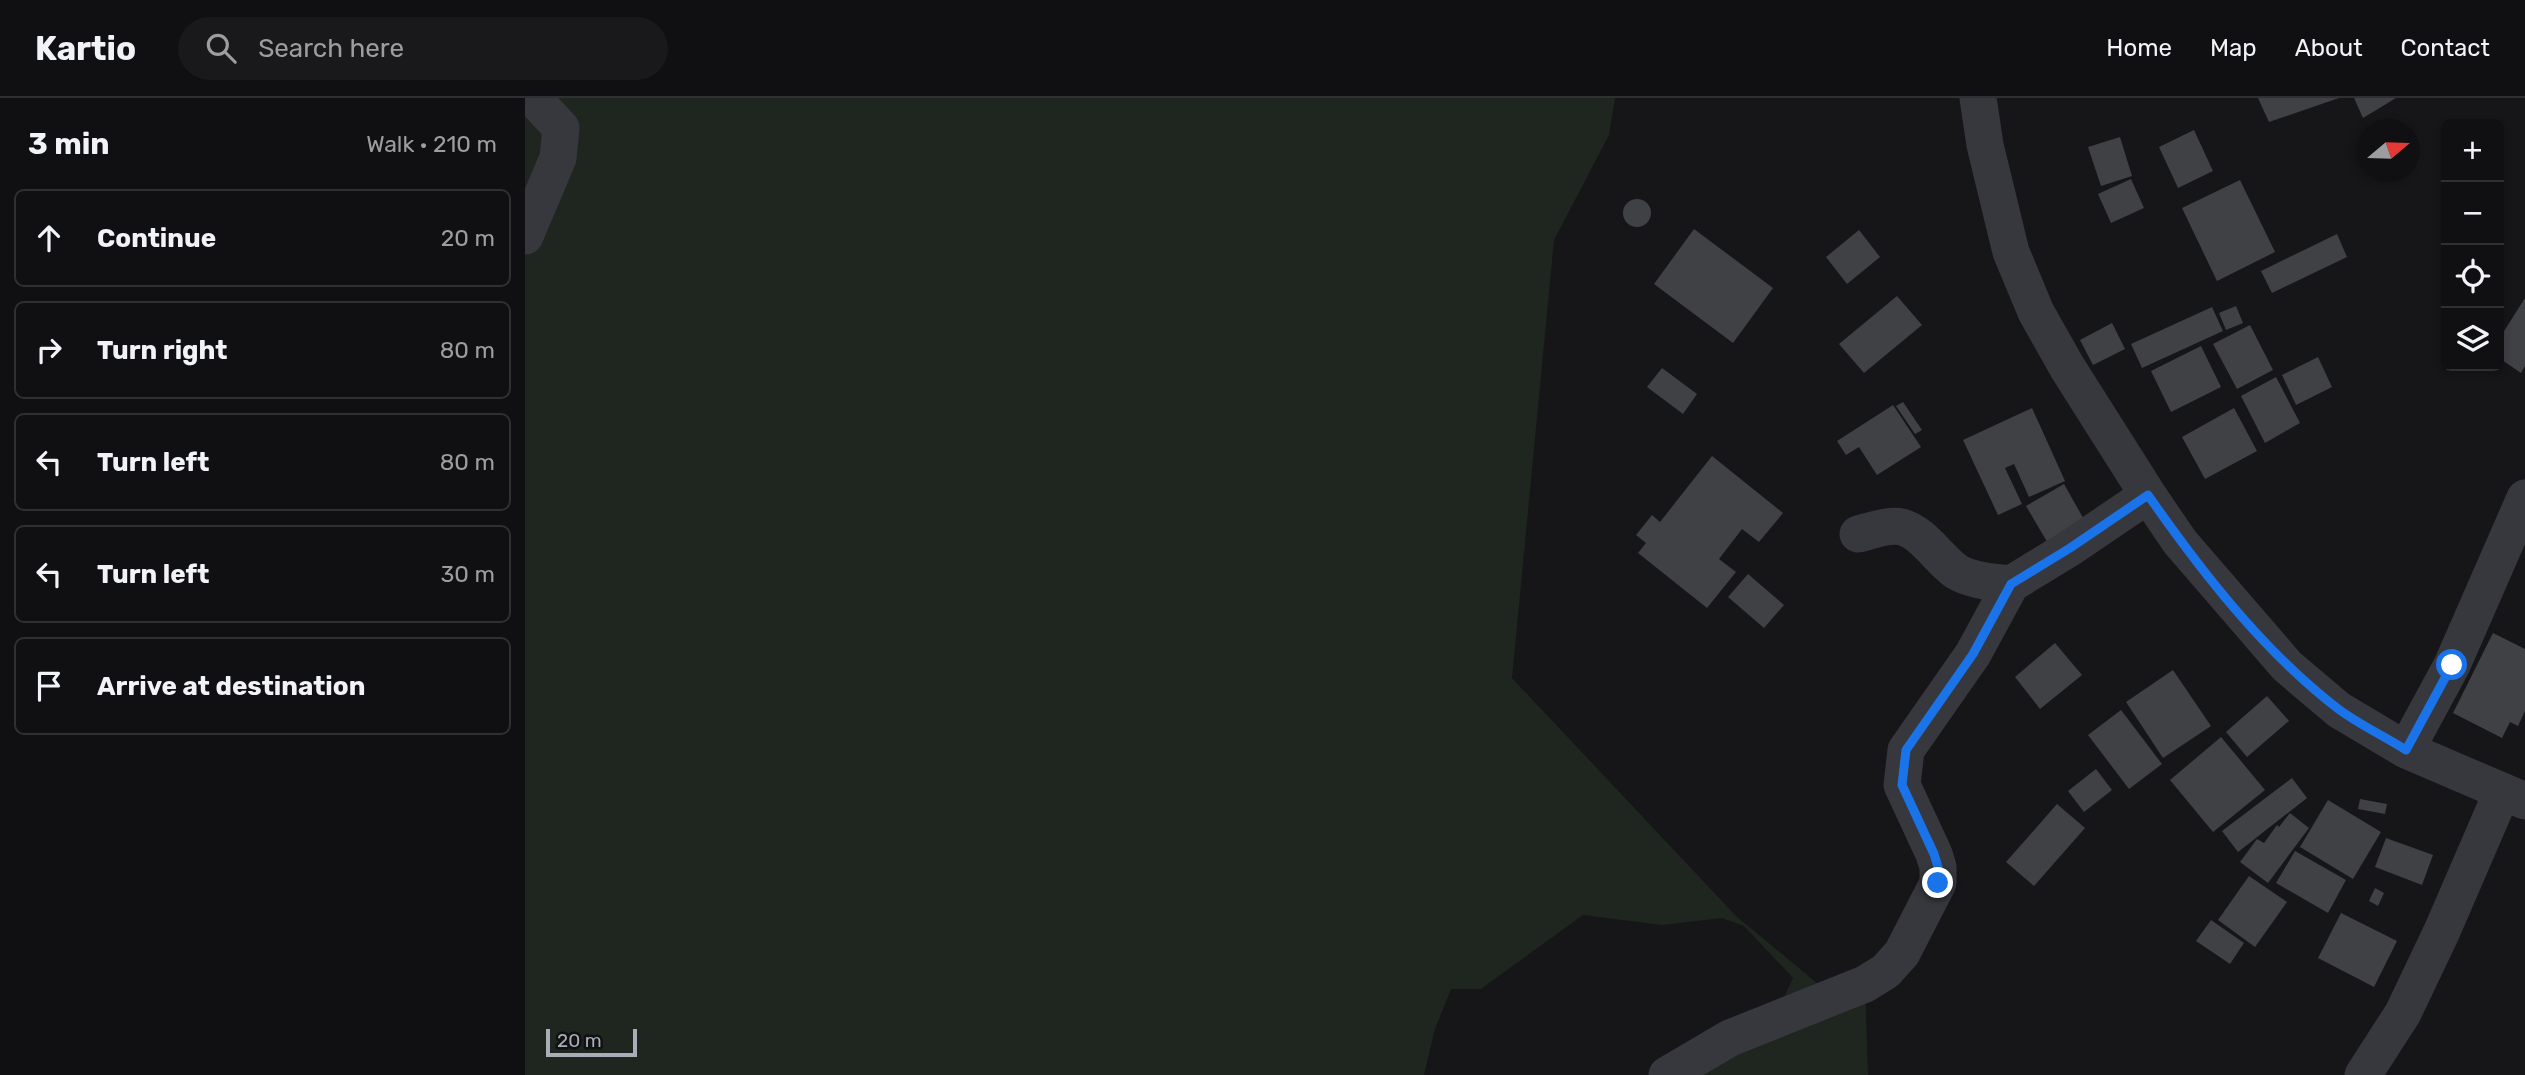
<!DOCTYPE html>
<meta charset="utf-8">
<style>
:root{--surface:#101012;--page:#19191b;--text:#f1f3f6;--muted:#9c9d9f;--line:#303032}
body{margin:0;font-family:Rubik,sans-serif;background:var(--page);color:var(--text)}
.controls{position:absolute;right:21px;top:21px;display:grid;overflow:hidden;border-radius:10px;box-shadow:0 4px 10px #0003}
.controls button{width:63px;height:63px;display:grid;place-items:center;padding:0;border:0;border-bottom:2px solid var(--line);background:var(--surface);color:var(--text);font:35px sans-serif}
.compass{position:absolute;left:1832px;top:21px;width:63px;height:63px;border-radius:50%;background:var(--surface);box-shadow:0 4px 10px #0003;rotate:71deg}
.scale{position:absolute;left:21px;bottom:18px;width:91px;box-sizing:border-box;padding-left:7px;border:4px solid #a8adb8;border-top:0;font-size:19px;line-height:24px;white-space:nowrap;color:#a8adb8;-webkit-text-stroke:5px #111113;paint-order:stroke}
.stop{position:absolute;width:21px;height:21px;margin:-16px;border:5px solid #1a73e8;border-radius:50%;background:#fff}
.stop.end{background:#1a73e8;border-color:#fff;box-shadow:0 2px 7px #0008}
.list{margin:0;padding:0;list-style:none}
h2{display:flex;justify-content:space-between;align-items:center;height:91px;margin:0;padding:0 28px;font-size:30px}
h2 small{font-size:23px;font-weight:400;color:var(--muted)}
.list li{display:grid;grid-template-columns:46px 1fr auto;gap:21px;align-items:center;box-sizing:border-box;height:98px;margin:0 14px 14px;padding:0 14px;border:2px solid var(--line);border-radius:10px}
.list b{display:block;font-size:26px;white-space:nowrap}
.list em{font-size:23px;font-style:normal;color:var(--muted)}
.icon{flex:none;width:38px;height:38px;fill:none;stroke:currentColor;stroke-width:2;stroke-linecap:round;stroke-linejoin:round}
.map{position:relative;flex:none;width:2000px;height:977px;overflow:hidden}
header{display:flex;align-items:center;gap:42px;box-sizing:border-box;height:98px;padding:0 35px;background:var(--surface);border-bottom:2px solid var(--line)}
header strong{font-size:33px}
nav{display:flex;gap:38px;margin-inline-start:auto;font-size:24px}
.search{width:490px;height:63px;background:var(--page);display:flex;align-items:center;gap:18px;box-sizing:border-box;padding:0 24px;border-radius:38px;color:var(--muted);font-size:26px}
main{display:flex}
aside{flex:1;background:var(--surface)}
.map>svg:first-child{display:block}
.green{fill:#1e261f}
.building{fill:#404145}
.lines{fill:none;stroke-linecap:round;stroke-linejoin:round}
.minor{stroke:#37383d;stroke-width:37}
.route{stroke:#1a73e8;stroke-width:9}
</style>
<header>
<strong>Kartio</strong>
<div class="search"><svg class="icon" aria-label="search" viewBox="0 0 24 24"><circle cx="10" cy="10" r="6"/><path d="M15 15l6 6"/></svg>Search here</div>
<nav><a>Home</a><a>Map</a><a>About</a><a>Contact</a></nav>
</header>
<main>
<aside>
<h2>3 min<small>Walk · 210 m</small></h2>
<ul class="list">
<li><svg class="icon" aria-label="ahead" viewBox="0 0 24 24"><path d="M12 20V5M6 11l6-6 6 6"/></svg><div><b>Continue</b></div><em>20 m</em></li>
<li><svg class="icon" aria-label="right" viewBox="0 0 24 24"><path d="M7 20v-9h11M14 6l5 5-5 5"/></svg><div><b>Turn right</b></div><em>80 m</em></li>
<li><svg class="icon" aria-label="left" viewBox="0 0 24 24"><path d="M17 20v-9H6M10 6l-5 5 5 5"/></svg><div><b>Turn left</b></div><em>80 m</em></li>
<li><svg class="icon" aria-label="left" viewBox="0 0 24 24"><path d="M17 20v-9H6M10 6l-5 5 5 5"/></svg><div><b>Turn left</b></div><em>30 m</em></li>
<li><svg class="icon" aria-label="arrive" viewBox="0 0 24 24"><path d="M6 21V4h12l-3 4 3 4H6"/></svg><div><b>Arrive at destination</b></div></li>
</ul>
</aside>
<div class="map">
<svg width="2000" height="977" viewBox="0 0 2000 977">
<rect width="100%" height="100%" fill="#161618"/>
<path class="green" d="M0,0H1090L1084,37L1029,142L987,580L1211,818L1298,890L1340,886L1343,977H1169L1247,925L1268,880L1219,828L1197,820L1137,827L1058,817L956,891H926L910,931L899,977H0Z"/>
<path class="building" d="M1733,0H1814L1744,24Z
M1829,0H1871L1838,20Z
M1669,32L1688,73L1653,90L1634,49Z
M1595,39L1607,78L1576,88L1563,49Z
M1606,81L1619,110L1586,125L1573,96Z
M1715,82L1750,154L1692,183L1657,110Z
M1098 115a14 14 0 1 1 28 0a14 14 0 1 1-28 0Z
M1169,131L1248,190L1208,245L1129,186Z
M1334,132L1355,159L1322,186L1301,159Z
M1812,136L1822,159L1747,195L1736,173Z
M1372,198L1397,227L1339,275L1314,246Z
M2000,200V268L1996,275L1974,260V241Z
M1711,208L1718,225L1701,232L1694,215Z
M1687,209L1698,233L1617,270L1606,246Z
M1587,225L1600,251L1568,267L1555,242Z
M1725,227L1748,272L1712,291L1688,246Z
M1676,248L1696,289L1646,314L1626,273Z
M1793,259L1807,289L1771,307L1757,277Z
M1137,270L1172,296L1158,316L1122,289Z
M1751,279L1775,325L1740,345L1716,298Z
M1378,304L1397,332L1390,336L1371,308Z
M1368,307L1396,349L1352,377L1334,349L1321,357L1312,343Z
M1507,310L1540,383L1504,399L1489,366L1480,370L1497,406L1473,417L1438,342Z
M1709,310L1732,353L1680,381L1657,339Z
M1187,358L1258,415L1234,444L1217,431L1194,461L1211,474L1182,510L1113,455L1121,445L1111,437L1127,417L1135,424Z
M1539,386L1561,425L1524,447L1501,408Z
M1223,476L1259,507L1239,530L1203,499Z
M1968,535L2000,551V613L1993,628L1985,624L1977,640L1928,615Z
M1530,545L1557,577L1515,611L1490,579Z
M1648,572L1686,628L1638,660L1601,604Z
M1742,598L1764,623L1722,659L1701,634Z
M1596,612L1637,666L1604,691L1563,637Z
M1696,639L1740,692L1688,734L1645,682Z
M1571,671L1587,692L1559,714L1543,693Z
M1767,680L1782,700L1713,754L1697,733Z
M1835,701L1862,706L1860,716L1833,711Z
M1803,702L1856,734L1828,781L1775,749Z
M1532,706L1560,730L1509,788L1481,764Z
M1765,715L1784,730L1743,785L1715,764L1732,741L1739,745L1752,727L1754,729Z
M1861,740L1908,757L1897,787L1850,769Z
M1770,753L1821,782L1803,815L1751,785Z
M1724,778L1762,804L1730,849L1693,822Z
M1850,790L1859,795L1853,808L1844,803Z
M1816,815L1872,843L1849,889L1793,860Z
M1686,822L1719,845L1705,866L1671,843Z"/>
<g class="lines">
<path class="minor" d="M1453,0L1460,47L1486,154L1511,214L1542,269L1623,397L1655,444L1762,568L1814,612L1881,652L2000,703
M0,138L33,60L36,30L11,3L5,0
M1333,436C1346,433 1363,426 1377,429C1399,435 1414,462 1432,474C1447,483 1469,484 1486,486
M1881,652L1927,567L2000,400
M1142,977L1205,940L1340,886L1361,873L1377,855L1413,785V769L1409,756L1377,687L1381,652L1448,556L1486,486L1545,450L1623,397
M1838,977L1878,915L1917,833L1977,694"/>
</g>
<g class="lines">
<path class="route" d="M1413,785V769L1409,756L1377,687L1381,652L1448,556L1486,486L1545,450L1623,397C1676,473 1738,553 1812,610C1833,626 1859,638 1881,652L1927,567"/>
</g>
</svg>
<div class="controls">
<button>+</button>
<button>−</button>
<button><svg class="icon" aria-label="locate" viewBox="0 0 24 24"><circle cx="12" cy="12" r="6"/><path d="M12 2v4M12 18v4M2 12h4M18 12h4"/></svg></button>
<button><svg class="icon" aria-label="layers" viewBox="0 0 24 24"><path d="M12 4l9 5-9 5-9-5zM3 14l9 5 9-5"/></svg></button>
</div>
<svg class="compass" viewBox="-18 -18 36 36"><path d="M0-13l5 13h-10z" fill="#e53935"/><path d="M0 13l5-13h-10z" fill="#9c9d9f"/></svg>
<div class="scale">20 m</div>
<div class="stop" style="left:1927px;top:567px"></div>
<div class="stop end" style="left:1413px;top:785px"></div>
</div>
</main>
